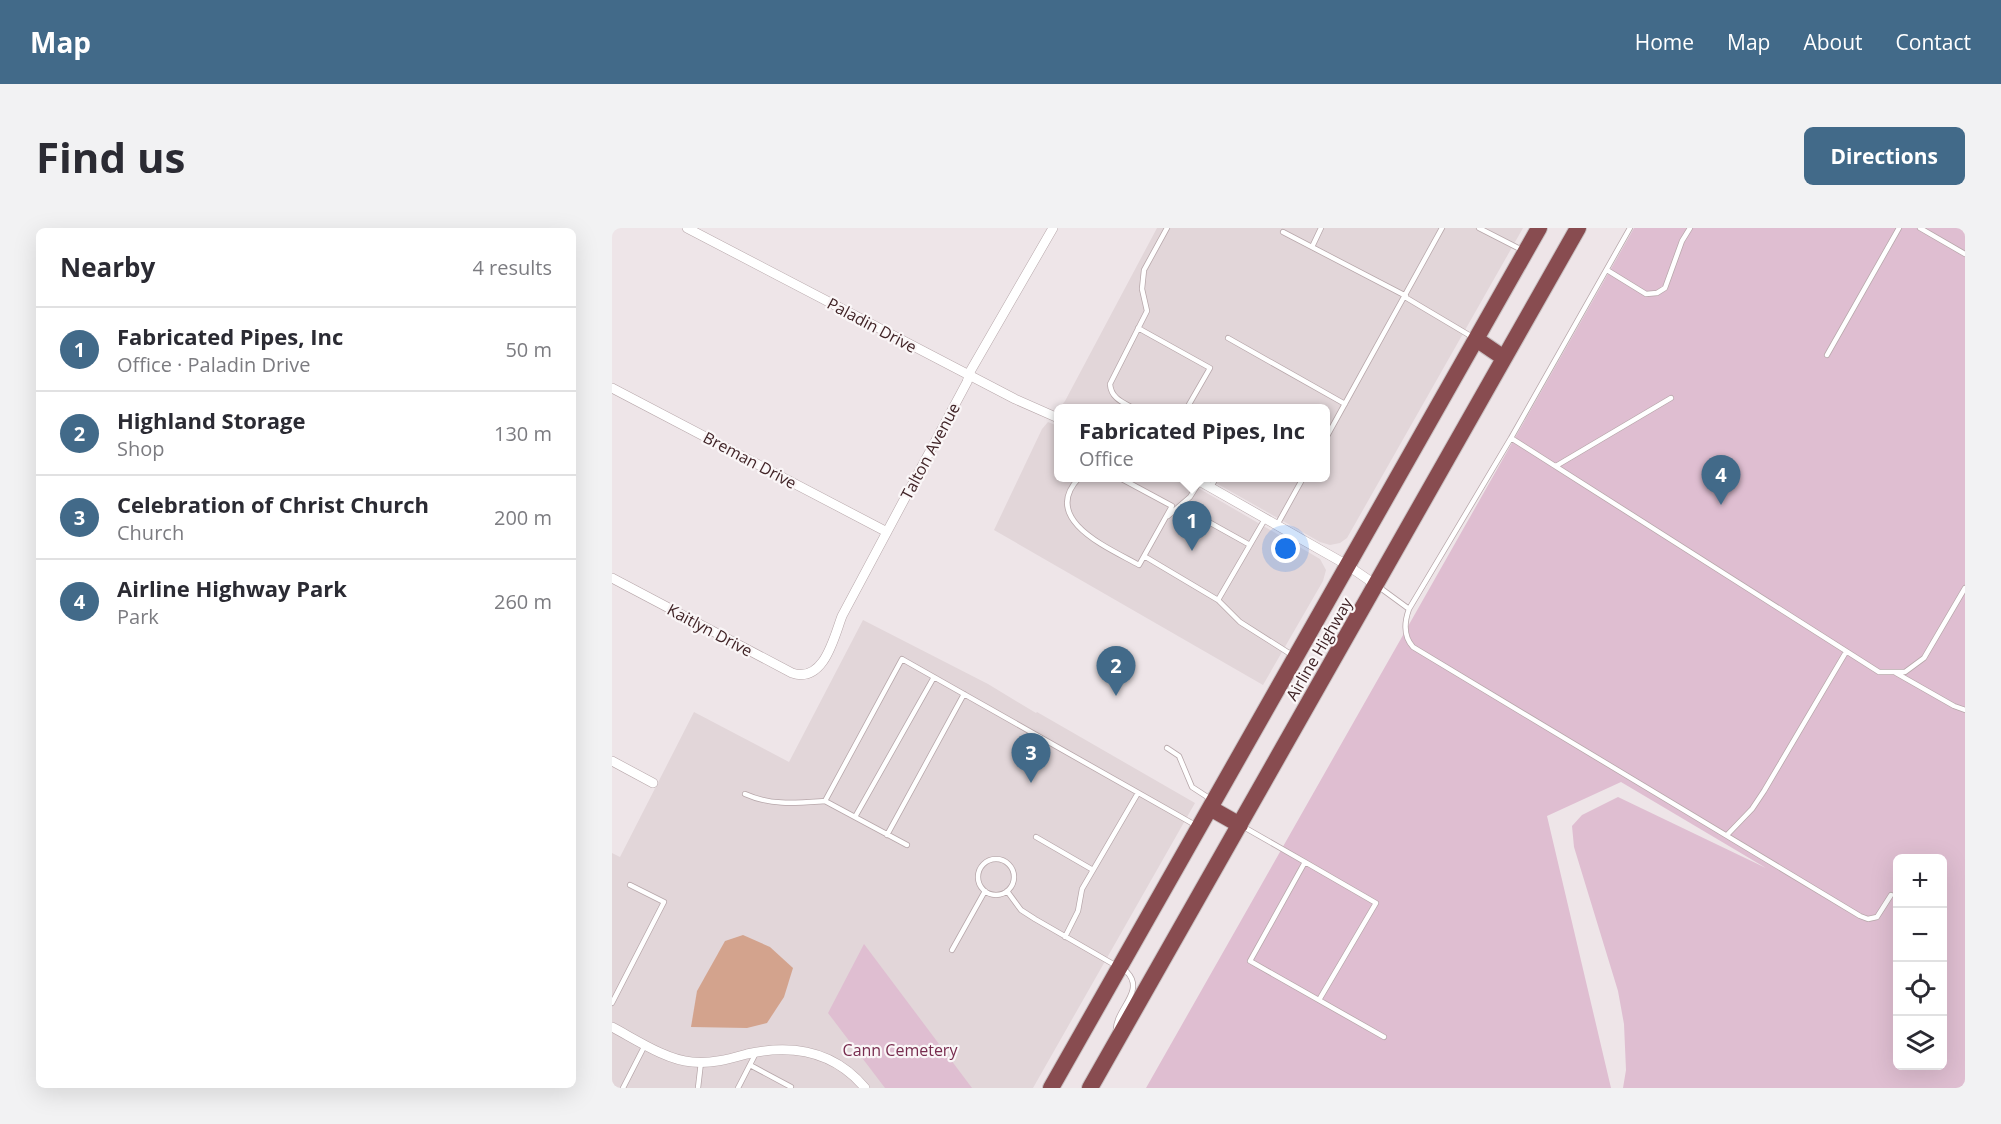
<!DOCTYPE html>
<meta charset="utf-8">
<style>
:root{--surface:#fff;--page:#f2f2f3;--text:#2b2b33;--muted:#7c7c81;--line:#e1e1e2;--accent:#426a89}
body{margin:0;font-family:"Open Sans",sans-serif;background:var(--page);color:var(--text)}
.controls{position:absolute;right:18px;bottom:18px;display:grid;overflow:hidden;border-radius:9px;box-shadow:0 6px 24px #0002}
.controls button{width:54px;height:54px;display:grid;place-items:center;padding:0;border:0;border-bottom:2px solid var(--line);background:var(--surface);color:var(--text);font:30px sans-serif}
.you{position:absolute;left:674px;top:321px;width:21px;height:21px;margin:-15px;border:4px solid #fff;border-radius:50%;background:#1a73e8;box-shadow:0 0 0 9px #1a73e833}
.badge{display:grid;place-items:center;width:39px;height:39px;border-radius:50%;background:var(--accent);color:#fff;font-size:20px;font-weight:700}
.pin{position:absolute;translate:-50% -50px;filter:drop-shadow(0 2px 3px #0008)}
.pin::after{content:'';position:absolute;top:32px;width:21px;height:18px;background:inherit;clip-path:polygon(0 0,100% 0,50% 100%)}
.popup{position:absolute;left:442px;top:176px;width:276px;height:78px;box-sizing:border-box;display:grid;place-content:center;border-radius:9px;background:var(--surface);filter:drop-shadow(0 2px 4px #0005);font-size:20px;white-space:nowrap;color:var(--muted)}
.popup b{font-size:22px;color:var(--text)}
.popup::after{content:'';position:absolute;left:50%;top:100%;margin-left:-12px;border:12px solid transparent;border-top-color:var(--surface)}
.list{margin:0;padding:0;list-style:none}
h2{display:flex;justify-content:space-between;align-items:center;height:78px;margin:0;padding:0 24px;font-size:26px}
h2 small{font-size:20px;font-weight:400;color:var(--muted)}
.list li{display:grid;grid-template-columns:39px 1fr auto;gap:18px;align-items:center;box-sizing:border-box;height:84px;padding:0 24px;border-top:2px solid var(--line)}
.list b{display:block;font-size:22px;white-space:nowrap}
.list p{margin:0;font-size:20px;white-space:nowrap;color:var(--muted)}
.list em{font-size:20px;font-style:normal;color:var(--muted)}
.icon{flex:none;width:33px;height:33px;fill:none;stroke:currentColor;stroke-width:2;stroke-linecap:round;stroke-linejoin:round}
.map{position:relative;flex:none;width:1353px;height:860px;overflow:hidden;border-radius:9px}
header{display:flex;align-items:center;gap:36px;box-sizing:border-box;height:84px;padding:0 30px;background:var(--accent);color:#fff}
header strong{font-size:28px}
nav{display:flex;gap:33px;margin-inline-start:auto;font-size:21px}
.intro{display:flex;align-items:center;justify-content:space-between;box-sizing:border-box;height:144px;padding:0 36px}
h1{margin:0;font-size:42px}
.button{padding:15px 27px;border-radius:9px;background:var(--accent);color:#fff;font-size:21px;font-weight:700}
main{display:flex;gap:36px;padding:0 36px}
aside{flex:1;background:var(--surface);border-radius:9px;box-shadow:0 6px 24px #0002}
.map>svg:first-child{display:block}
.built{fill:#e2d6d9}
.green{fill:#dfbed1;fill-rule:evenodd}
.water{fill:#d3a38d}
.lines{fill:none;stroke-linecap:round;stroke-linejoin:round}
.service-casing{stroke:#b7a7aa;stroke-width:6}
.minor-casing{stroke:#b7a7aa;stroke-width:10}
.trunk-casing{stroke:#cac2c3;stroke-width:18}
.service{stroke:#fff;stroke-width:4.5}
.minor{stroke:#fff;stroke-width:9}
.trunk{stroke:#884c50;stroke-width:16}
.labels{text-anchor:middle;stroke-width:4.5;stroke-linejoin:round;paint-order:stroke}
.street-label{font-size:16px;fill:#412427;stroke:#faf6f7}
.park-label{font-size:16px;fill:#782d4f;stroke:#faf6f7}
</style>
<header>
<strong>Map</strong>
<nav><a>Home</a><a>Map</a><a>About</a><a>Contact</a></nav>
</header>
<div class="intro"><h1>Find us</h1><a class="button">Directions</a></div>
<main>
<aside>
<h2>Nearby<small>4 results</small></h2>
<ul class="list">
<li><span class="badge">1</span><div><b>Fabricated Pipes, Inc</b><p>Office · Paladin Drive</p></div><em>50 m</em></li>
<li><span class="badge">2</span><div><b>Highland Storage</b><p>Shop</p></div><em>130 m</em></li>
<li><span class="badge">3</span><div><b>Celebration of Christ Church</b><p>Church</p></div><em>200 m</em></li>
<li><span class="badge">4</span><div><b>Airline Highway Park</b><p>Park</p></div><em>260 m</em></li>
</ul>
</aside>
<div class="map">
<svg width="1353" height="860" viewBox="0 0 1353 860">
<rect width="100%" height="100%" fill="#eee5e8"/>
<path class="built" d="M545,0H911L735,310L728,315L718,317L708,314L595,250H714V180H447L453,173Z
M436,194L446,198V250H569L708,331L714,342L711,353L651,457L382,302L430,201Z
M251,392L376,456L424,485L425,484L583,575L421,860H0V625L8,629L82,484L177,534Z"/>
<path class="green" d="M1022,0H1353V860H1011L1014,842L1012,796L1006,763L962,619L960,598L970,587L1006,569L1154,640L1009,554L935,588L999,860H534ZM1286,630H1330V838H1286Z
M252,716L360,860H273L216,785Z"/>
<path class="water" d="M131,707L158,719L181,740L172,769L155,795L135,800L79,799L85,763L113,713Z"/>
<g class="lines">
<defs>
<path id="service" d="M867,0L910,22
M1308,0L1353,26
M671,4L794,68
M700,19L709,0
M995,42L1034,66L1045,65L1053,60L1070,13L1078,0
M793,69L862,110
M526,100L598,140L575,180
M616,110L733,176
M1215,127L1287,0
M521,180C510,174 499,170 498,156L535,83L530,61L532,42L555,0
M714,210L830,0
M899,210L1018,0
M944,238L1059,170
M467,250C427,292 499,321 527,337L560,278L508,250
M599,259L604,250
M568,278L638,317
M556,288L578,269L588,253
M653,291L606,372L628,394L680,427
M665,297L691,250
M532,328L606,372
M767,359L797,381L899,210L1267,444H1293L1312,430L1353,360
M797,381C792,395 791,408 801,419L1248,688L1256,691L1265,689L1279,667
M1284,445L1342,478L1353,482
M555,520L567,528L580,559L600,572
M133,566C160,578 185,575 213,573
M243,589L322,449
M630,598L693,634L638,733L772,809
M275,607L352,466
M1115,607L1140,581L1152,563L1234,424
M424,609L481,642
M295,617L213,573L290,431L585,598
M366 649a18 18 0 1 1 36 0a18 18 0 1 1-36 0Z
M693,634L764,675L707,772
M395,663L409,682L423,691L515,744C534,764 502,782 504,804
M453,709L466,683L470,661L526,565
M340,722L373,663
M0,775L52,674L18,657
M138,837L179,859
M11,860L33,817
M86,860L89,834
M126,860L144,825"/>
<path id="minor" d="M75,0L403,171L446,190
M0,160L275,304
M582,250L735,337L764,357
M0,350L180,445C212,456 222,409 230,388L355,154L359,142L441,0
M0,533L41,555
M0,799C23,811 54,832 80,834C100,836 117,831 135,826C180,816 222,823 253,860"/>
<path id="trunk" d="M864,111L892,130
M598,580L628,597
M439,860L927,0
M478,860L966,0"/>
</defs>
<use href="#service" class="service-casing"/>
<use href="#minor" class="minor-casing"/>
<use href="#trunk" class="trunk-casing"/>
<use href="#service" class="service"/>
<use href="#minor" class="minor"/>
<use href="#trunk" class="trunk"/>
</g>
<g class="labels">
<g class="street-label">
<text transform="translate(260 97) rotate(28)" y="6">Paladin Drive</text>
<text transform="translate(318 223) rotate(-62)" y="6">Talton Avenue</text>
<text transform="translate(138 232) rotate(28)" y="6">Breman Drive</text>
<text transform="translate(98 402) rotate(28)" y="6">Kaitlyn Drive</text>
<text transform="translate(707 421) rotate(-60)" y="6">Airline Highway</text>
</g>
<g class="park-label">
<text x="288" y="828">Cann Cemetery</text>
</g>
</g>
</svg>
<div class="controls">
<button>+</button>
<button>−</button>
<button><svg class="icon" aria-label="locate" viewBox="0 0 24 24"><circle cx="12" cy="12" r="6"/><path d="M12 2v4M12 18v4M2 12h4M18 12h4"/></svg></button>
<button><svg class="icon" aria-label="layers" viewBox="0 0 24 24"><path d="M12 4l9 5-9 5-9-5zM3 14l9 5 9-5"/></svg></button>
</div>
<div class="you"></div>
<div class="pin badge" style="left:580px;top:323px">1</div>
<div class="popup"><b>Fabricated Pipes, Inc</b>Office</div>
<div class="pin badge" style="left:504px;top:468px">2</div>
<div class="pin badge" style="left:419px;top:555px">3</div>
<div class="pin badge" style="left:1109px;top:277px">4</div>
</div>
</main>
